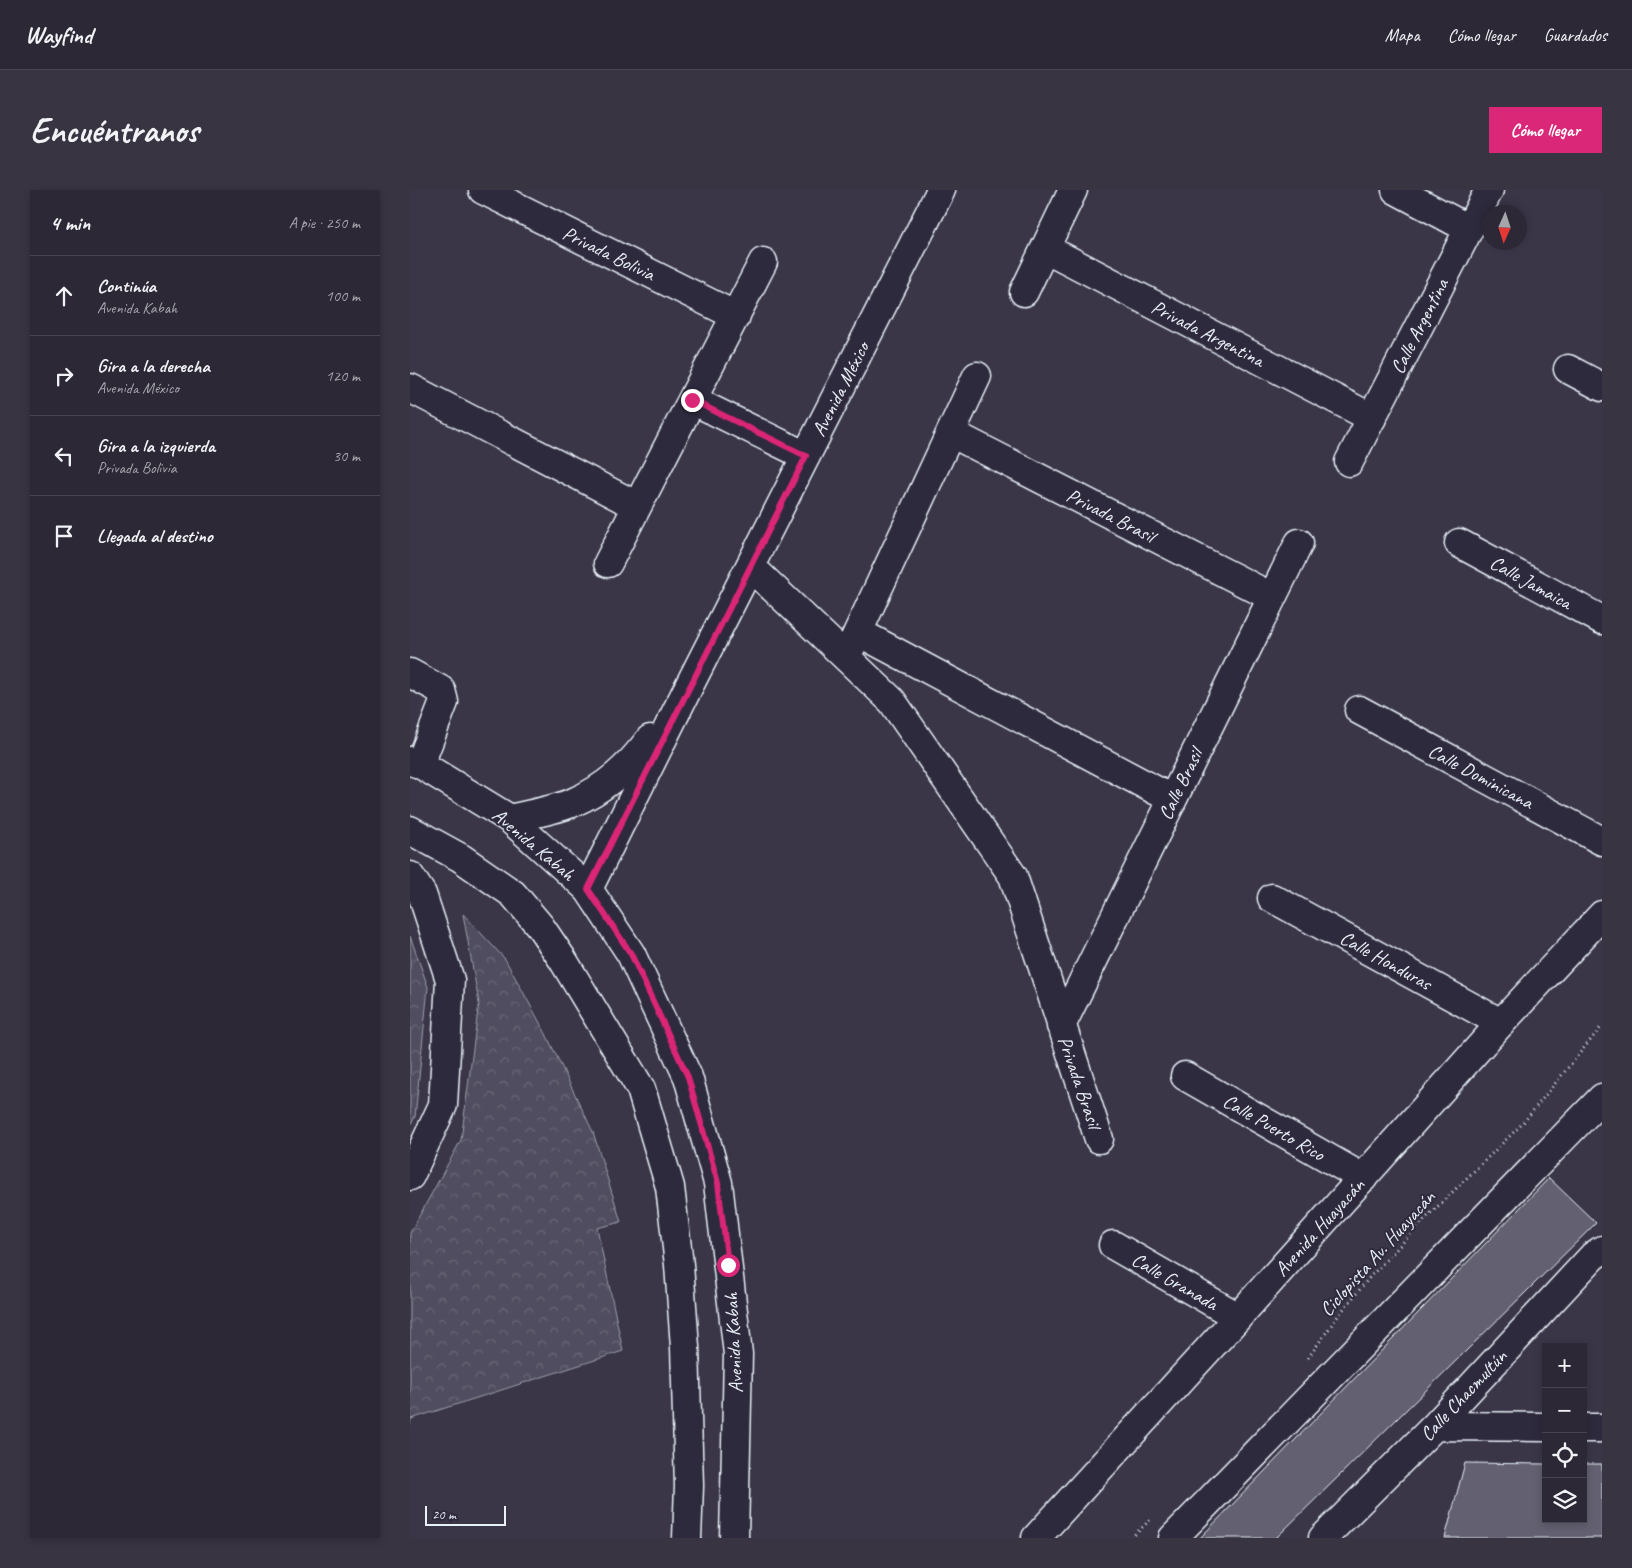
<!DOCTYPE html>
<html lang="es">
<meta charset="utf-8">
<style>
:root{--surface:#2c2836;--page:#383442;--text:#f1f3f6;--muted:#a6a6ad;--line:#484451;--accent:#db2777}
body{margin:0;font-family:Caveat,sans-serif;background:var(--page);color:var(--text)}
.controls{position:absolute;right:15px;bottom:15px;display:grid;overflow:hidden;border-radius:0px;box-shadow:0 2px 8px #0003}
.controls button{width:45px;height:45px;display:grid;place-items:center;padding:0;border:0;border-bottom:1px solid var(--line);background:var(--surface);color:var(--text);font:25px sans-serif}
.compass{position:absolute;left:1072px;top:15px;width:45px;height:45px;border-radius:50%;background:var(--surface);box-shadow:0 2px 8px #0003;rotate:183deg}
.scale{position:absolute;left:15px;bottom:12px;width:81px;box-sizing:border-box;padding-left:5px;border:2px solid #e8f1f8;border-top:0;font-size:14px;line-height:18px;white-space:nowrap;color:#e8f1f8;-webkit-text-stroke:4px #2f2a3d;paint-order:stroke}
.stop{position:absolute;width:15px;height:15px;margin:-11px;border:4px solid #db2777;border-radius:50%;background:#fff}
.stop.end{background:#db2777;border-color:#fff;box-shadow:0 1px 5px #0008}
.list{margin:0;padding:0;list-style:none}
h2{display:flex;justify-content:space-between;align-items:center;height:65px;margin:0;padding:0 20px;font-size:21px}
h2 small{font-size:16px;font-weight:400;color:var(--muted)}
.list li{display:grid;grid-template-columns:32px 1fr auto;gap:15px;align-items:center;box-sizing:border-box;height:80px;padding:0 20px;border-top:1px solid var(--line)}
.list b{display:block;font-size:19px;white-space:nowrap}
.list p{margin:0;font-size:16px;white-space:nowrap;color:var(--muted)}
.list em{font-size:16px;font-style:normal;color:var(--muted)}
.icon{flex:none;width:28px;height:28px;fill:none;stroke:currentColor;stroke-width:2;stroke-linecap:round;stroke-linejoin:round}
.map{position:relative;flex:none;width:1192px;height:1348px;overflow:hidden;border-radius:0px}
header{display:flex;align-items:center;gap:30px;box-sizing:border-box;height:70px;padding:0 25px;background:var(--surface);border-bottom:1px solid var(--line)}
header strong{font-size:24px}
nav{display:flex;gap:28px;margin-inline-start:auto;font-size:18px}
.intro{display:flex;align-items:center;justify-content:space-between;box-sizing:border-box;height:120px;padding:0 30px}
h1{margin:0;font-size:35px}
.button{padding:12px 22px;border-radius:0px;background:var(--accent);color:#fff;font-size:18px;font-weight:700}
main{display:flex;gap:30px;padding:0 30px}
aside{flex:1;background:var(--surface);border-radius:0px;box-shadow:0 2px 8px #0003}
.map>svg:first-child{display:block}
.forest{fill:url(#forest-crowns);stroke:#9ca0ac}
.building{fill:#636171;stroke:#e8f1f8}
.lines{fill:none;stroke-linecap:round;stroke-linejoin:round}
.minor-casing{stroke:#e8f1f8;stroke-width:31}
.major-casing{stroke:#e8f1f8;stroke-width:31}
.path{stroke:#e8f1f8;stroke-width:3;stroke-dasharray:1 4;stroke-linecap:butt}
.minor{stroke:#2f2a3d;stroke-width:28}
.major{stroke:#2f2a3d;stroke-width:28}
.route{stroke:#db2777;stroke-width:6}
.labels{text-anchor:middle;stroke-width:4;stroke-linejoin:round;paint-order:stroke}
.street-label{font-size:20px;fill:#e8f1f8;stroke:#2f2a3d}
</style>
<header>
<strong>Wayfind</strong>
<nav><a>Mapa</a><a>Cómo llegar</a><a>Guardados</a></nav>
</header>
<div class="intro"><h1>Encuéntranos</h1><a class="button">Cómo llegar</a></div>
<main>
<aside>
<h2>4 min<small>A pie · 250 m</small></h2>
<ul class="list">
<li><svg class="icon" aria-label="ahead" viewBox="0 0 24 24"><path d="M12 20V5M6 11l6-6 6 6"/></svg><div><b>Continúa</b><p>Avenida Kabah</p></div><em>100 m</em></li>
<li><svg class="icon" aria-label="right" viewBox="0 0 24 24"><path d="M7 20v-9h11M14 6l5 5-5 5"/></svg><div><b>Gira a la derecha</b><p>Avenida México</p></div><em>120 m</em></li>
<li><svg class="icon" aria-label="left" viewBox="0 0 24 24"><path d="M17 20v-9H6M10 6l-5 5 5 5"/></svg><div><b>Gira a la izquierda</b><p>Privada Bolivia</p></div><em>30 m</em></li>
<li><svg class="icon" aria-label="arrive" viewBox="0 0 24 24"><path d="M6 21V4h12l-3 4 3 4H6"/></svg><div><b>Llegada al destino</b></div></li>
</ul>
</aside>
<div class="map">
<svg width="1192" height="1348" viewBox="0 0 1192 1348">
<defs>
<pattern id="forest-crowns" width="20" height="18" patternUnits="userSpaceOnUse" patternTransform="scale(1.25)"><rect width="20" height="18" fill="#504e5f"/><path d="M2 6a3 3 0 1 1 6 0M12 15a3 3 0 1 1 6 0" fill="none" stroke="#696877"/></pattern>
</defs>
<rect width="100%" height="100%" fill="#3a3648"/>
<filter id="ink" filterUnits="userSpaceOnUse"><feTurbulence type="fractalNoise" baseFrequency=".02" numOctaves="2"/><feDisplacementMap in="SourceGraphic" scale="10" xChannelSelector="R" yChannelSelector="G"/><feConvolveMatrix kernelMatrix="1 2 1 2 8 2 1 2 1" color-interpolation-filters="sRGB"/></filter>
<g filter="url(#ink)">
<path class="forest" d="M53,724L95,769L135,842L183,942L211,1032L187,1038L213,1161L1,1229L0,1235V1043L51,950L69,813Z
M0,746L18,797L5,927L0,936Z"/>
<path class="building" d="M1139,988L1186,1033L866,1348H790Z
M1055,1273L1136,1274V1329H1173V1274H1192V1348H1035Z"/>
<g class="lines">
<defs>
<path id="minor" d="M73,0L326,126
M986,0L1059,39
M635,58L962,228
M614,102L663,0
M1158,179L1192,197
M0,198L227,316
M282,210L396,266
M541,243L862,407
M939,272L1079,0
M1049,353L1192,430
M198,373L353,72
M340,376L482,511L603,686L689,949
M448,442L762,609
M440,459L567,186
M0,483L31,500L34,512L10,574
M949,520L1192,651
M100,629C119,624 146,620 164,612C196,598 219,577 240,549
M178,699L275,504L531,0
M862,708L1091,833
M651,836L889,353
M775,886L953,988
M703,1055L828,1127
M1025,1236L1136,1237
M1173,1238H1192
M913,1348L1025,1236L1183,1066L1192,1060"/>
<path id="major" d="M0,571L10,574L100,629L178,699L221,764L278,887L308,993L328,1164L324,1348
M0,640L51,668L103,704L130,736L153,770L231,899L260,997L269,1075L275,1157L279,1296L277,1348
M0,686L12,704L40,790L33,915L0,986
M626,1348L828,1127L1091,833L1192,725
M763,1348L1192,908"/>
</defs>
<use href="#minor" class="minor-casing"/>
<use href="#major" class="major-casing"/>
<path class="path" d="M898,1168L928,1126L960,1087L1018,1026L1112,934L1192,836
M721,1348L741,1329"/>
<use href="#minor" class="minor"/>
<use href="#major" class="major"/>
</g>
</g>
<g class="lines" filter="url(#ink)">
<path class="route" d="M282,210L396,266L178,699L221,764L278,887L308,993L318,1075"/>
</g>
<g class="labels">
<g class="street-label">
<text transform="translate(199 63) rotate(26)" y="7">Privada Bolivia</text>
<text transform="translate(1009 136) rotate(-63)" y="7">Calle Argentina</text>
<text transform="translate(798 143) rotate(27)" y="7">Privada Argentina</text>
<text transform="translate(430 199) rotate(-63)" y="7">Avenida México</text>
<text transform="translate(701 325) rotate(27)" y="7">Privada Brasil</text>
<text transform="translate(1121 392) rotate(29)" y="7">Calle Jamaica</text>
<text transform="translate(1071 586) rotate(28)" y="7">Calle Dominicana</text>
<text transform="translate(770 594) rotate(-64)" y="7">Calle Brasil</text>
<text transform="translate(124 654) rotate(40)" y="7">Avenida Kabah</text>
<text transform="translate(976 770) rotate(29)" y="7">Calle Honduras</text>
<text transform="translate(670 892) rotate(71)" y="7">Privada Brasil</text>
<text transform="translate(864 937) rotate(30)" y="7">Calle Puerto Rico</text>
<text transform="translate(909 1037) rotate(-48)" y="7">Avenida Huayacán</text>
<text transform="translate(967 1063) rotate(-48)" y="7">Ciclopista Av. Huayacán</text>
<text transform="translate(765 1091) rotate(30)" y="7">Calle Granada</text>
<text transform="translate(323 1153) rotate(-93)" y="7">Avenida Kabah</text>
<text transform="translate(1053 1205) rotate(-47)" y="7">Calle Chacmultún</text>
</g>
</g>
</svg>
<div class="controls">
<button>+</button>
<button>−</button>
<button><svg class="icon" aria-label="locate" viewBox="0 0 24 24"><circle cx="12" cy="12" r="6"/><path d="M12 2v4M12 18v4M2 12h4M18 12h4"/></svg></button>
<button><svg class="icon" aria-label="layers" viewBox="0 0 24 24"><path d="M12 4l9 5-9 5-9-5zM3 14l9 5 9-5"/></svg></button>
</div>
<svg class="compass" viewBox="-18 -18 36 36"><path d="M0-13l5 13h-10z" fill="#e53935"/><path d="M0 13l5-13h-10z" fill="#a6a6ad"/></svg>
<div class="scale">20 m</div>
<div class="stop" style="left:318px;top:1075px"></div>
<div class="stop end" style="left:282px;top:210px"></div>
</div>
</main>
